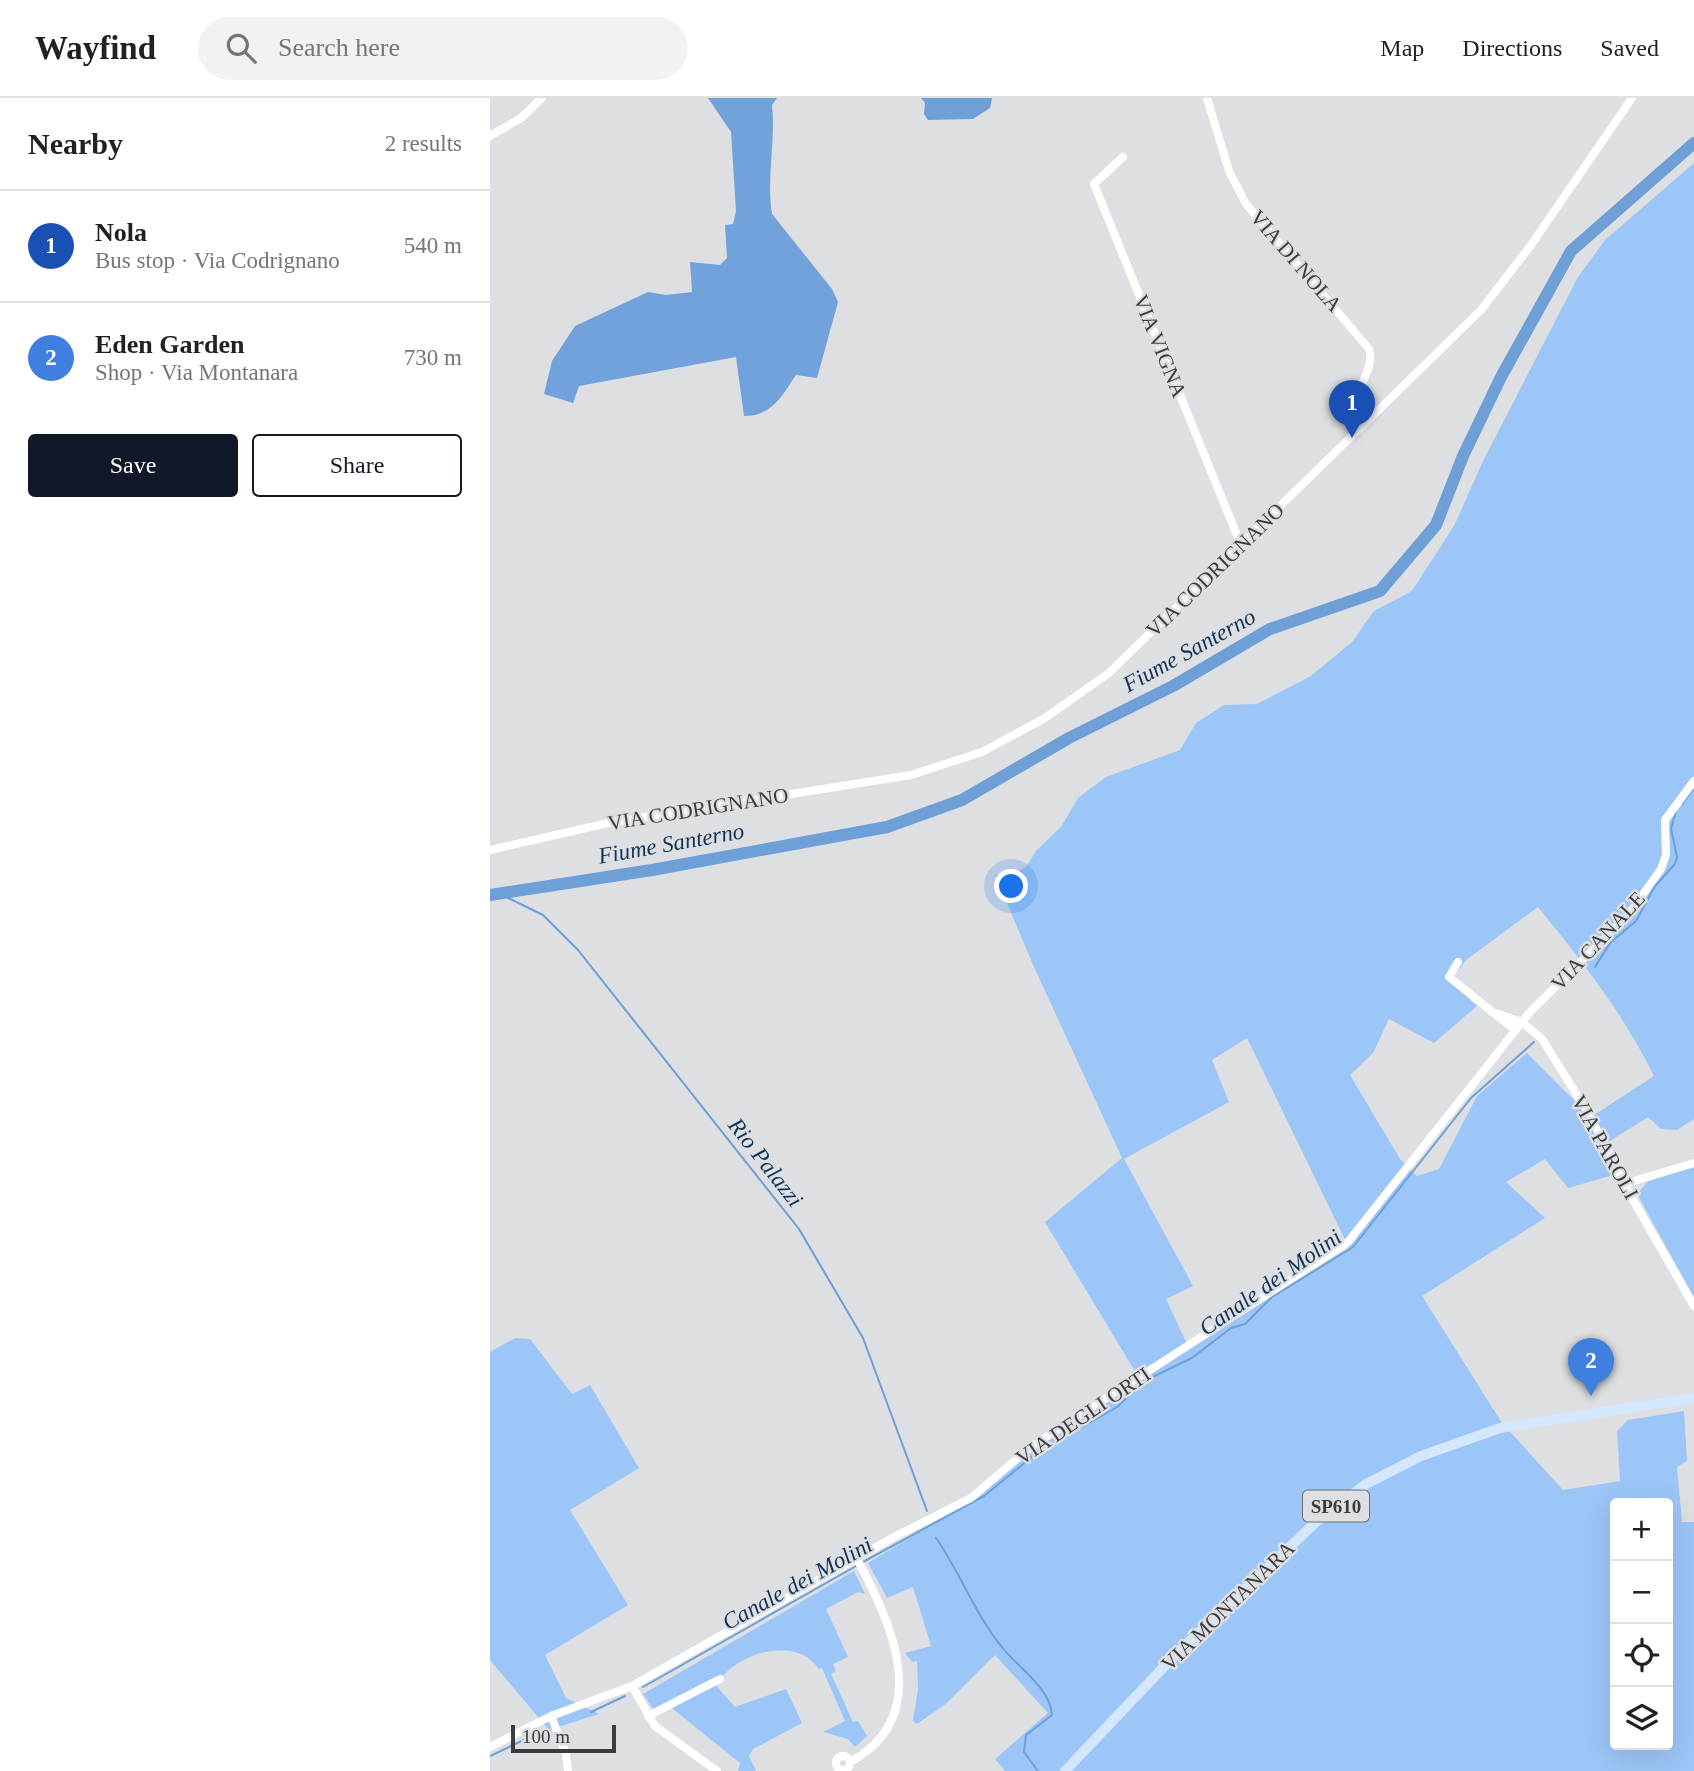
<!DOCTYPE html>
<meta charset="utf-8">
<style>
:root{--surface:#fff;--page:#f2f2f2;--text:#202124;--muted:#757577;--line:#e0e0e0;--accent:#111827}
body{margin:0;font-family:Georgia,serif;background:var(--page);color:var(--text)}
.controls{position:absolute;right:21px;bottom:21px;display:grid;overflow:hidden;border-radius:7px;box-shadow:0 7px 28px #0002}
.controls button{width:63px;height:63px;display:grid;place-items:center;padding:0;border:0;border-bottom:2px solid var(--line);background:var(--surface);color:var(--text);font:35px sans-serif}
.scale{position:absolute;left:21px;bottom:18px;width:105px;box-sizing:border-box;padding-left:7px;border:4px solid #3b3c3d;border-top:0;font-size:19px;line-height:24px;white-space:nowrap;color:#3b3c3d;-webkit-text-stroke:5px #dddfe2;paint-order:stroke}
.you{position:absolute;left:522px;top:789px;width:24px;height:24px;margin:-18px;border:5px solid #fff;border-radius:50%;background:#1a73e8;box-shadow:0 0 0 10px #1a73e833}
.badge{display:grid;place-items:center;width:46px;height:46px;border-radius:50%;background:var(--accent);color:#fff;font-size:23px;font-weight:700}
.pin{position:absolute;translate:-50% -58px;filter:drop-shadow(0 2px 4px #0008)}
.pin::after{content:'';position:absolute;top:37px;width:24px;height:21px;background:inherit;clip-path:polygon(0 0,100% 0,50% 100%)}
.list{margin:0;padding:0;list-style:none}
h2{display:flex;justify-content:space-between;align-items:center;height:91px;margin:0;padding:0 28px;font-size:30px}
h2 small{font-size:23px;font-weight:400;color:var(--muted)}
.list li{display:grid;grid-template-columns:46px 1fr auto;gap:21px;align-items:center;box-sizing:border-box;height:112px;padding:0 28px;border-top:2px solid var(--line)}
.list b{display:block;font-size:26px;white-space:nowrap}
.list p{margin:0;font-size:23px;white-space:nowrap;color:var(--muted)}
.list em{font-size:23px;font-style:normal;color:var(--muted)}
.actions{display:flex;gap:14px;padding:21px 28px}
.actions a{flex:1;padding:16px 0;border:2px solid var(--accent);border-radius:7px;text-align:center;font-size:24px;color:var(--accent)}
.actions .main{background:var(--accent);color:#fff}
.icon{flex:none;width:38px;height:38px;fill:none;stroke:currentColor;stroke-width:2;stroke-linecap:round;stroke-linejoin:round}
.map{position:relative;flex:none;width:1204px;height:1673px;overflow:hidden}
header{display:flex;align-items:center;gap:42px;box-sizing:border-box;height:98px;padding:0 35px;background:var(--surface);border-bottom:2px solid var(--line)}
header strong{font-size:33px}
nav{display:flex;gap:38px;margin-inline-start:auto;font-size:24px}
.search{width:490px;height:63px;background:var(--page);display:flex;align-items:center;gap:18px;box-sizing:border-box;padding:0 24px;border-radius:38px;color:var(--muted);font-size:26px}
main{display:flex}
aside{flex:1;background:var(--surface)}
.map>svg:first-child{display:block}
.green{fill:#9cc6f7;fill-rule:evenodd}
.forest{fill:#72a2db}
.water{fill:#6e9fd7}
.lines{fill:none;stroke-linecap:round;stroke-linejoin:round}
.stream{stroke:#6e9fd7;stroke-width:2}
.river{stroke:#6e9fd7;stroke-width:12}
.minor{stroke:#fff;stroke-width:8}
.major{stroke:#d4e7fd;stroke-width:10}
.labels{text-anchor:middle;stroke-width:5;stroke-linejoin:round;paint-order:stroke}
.shield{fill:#dddfe2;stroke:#6c6d6e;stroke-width:2}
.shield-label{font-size:19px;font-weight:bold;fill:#3b3c3d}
.street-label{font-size:21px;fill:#3b3c3d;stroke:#dddfe2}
.water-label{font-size:23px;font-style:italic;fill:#103257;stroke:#dddfe2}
</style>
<header>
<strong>Wayfind</strong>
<div class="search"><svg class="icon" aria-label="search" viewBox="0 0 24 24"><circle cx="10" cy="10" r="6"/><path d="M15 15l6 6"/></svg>Search here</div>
<nav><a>Map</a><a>Directions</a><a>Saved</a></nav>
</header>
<main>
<aside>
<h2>Nearby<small>2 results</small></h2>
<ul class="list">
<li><span class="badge" style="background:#1a4fb4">1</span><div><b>Nola</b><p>Bus stop · Via Codrignano</p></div><em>540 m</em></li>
<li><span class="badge" style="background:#3f7fe0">2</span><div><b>Eden Garden</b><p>Shop · Via Montanara</p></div><em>730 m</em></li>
</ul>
<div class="actions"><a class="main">Save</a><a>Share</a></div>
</aside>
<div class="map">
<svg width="1204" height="1673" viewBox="0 0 1204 1673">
<rect width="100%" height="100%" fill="#dddfe2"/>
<path class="green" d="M1204,65V1021L1187,1032L1171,1031L1158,1019L1112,1048L1123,1077L1078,1090L1055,1061L1016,1084L1055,1120L932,1198L1012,1325L1073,1392L1130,1383L1127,1333L1138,1322L1194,1313L1197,1363L1187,1369L1192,1424H1204V1673H515L505,1661L558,1615L505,1557L457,1605L427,1626L423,1623L428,1591L427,1563L422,1564L415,1555L441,1548L423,1489L397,1500L378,1465L474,1407L541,1349L649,1280L555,1124L632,1060L544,869L505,777L520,778L536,769L546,753L571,729L588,700L616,679L690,652L706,625L734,607L767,606L821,578L862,544L884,513L922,493L965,426L993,363L1088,179L1115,142ZM1048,809C1092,863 1133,915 1164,978L1101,1019L1037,955L987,998L949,1071L927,1078L910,1061L860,977L883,955L899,921L944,945L987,908L960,883L976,862ZM757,940L859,1150L699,1250L676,1201L703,1188L634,1061L739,1004L722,962ZM1125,1405H1178V1647H1125Z
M1204,1068V1199L1147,1096L1158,1083Z
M25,1240L40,1241L82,1296L100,1287L149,1370L80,1412L138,1507L55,1557L76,1600L109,1616L59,1632L0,1562V1254Z
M364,1473L375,1496L368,1494L336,1511L358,1559L343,1566L346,1573L341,1576L363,1624L368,1623L377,1638L365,1649L358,1641L333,1634L355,1623L332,1570L329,1571C306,1537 253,1555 233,1578C226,1585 176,1605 164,1612L153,1596Z
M223,1584L245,1609L296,1591L312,1625L263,1651L259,1658L266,1673H248L250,1665L178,1607Z"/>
<path class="forest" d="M218,0H287L282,7C286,43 276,80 282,116L342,191L348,204L327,280L306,277C291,299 282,318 254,318L246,259L89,288L83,305L54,296L62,263L85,228L158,194L176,197L202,194L200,164L230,167L237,160L235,127L243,126L246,113L241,34Z"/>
<path class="water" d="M431,0H502L500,10L483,21L438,22L434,16L435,5Z"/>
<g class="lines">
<path class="stream" d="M1192,706L1204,690
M6,794L53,817L88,852L309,1131L373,1240L437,1413
M1105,869L1120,845L1146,823L1165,788L1185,766L1187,759L1181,731L1186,713
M594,1328L627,1309L654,1283L702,1260L741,1230L755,1226L782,1199L863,1149L981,1000L1044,944
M446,1440C470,1474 485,1516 511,1548C527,1569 560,1589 562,1617L536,1637L534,1654L548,1673
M373,1464L494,1398L543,1358L578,1335
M153,1589L368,1467
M101,1614L135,1598
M0,1658L57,1631"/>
<path class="river" d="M0,797L162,772L397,729L472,702L579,640L683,588L780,531L890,493L946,427L973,358L1011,279L1081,153L1204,45"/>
<path class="minor" d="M717,0L739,73L756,106L879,251C887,277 854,291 880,320
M0,38L31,20L52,0
M633,59L604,86L751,447
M0,752L118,725L421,677L492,654L555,620L619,575L991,212L1041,147L1142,0
M968,864L959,879L1025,932
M1002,914L1032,924L1052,941L1100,1018L1134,1086L1204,1208
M1134,1086L1204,1065
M142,1588L165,1628L227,1673
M61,1618L76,1656L78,1673
M158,1618L230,1581
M0,1649L61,1618L142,1588L404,1439L481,1400L541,1349L858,1144L1040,914L1139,816L1171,771L1176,757L1175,722L1204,683
M346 1665a7 7 0 1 1 14 0a7 7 0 1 1-14 0Z
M360,1664C445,1618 401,1524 367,1461"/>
<path class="major" d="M575,1673L688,1554L826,1424L876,1386L931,1358L1010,1330L1204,1300"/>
</g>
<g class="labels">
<rect class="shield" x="813" y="1392.5" width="66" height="31" rx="5"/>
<g class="shield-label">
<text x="846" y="1415">SP610</text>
</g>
<g class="street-label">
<text transform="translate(806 163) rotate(49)" y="7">VIA DI NOLA</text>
<text transform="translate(670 248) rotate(68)" y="7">VIA VIGNA</text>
<text transform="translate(725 472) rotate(-44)" y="7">VIA CODRIGNANO</text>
<text transform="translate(208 711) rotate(-9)" y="7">VIA CODRIGNANO</text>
<text transform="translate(1108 843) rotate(-47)" y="7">VIA CANALE</text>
<text transform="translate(1115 1049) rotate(61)" y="7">VIA PAROLI</text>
<text transform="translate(593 1318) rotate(-34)" y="7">VIA DEGLI ORTI</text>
<text transform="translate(738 1508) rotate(-44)" y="7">VIA MONTANARA</text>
</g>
<g class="water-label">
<text transform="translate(699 552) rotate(-29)" y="8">Fiume Santerno</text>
<text transform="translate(181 745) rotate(-10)" y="8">Fiume Santerno</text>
<text transform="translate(276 1064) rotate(52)" y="8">Rio Palazzi</text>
<text transform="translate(780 1184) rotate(-35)" y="8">Canale dei Molini</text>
<text transform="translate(307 1485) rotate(-29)" y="8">Canale dei Molini</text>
</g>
</g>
</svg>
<div class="controls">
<button>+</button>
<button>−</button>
<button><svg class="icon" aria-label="locate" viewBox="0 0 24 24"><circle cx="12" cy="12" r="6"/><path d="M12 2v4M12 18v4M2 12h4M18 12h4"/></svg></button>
<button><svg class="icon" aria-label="layers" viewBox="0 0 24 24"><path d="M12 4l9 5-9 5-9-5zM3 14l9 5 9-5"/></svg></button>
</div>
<div class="scale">100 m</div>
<div class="you"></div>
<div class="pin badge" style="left:862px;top:340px;background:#1a4fb4">1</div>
<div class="pin badge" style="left:1101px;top:1298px;background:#3f7fe0">2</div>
</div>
</main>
